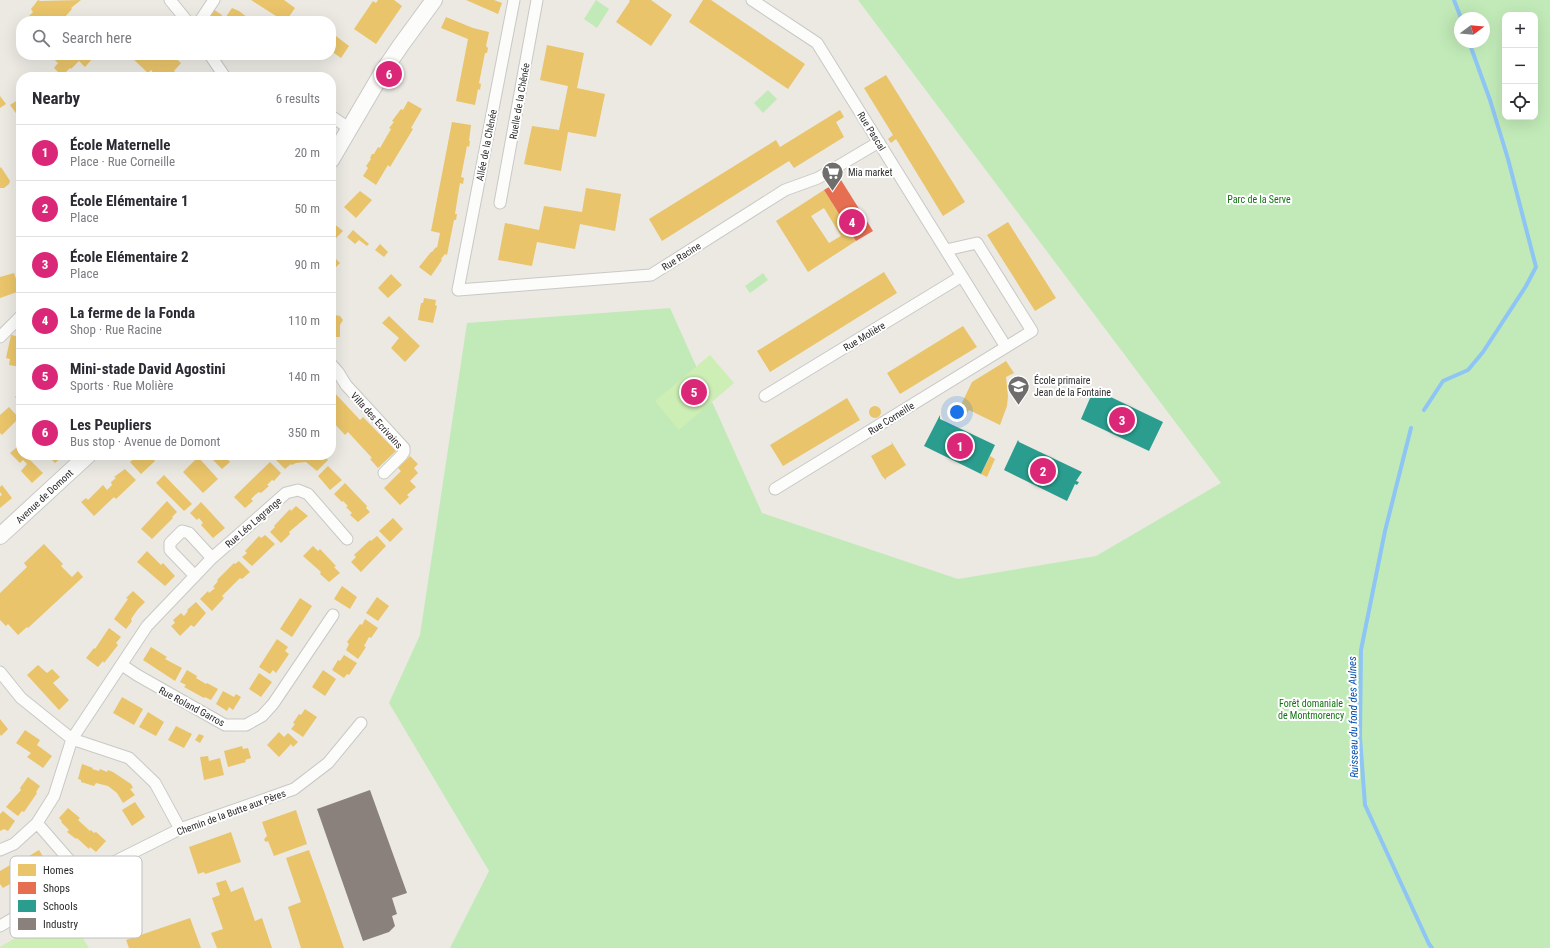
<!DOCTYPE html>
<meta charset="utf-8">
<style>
:root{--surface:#fff;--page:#f2f2f3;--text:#2b2b33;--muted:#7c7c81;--line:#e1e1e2;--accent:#db2777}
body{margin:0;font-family:"Roboto Condensed",sans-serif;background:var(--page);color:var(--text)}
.controls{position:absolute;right:12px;top:12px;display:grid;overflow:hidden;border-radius:8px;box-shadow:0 4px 16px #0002}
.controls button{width:36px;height:36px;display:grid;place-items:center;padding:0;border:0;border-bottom:1px solid var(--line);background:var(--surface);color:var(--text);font:20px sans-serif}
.compass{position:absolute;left:1454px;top:12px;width:36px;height:36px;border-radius:50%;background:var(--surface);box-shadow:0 4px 16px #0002;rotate:74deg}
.you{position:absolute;left:957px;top:412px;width:14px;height:14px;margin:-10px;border:3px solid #fff;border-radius:50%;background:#1a73e8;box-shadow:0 0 0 6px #1a73e833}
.badge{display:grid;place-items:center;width:26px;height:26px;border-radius:50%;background:var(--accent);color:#fff;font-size:13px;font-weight:700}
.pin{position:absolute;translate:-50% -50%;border:2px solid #fff;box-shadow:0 1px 4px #0006}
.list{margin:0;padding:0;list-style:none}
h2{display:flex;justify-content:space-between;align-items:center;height:52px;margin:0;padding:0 16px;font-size:17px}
h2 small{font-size:13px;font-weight:400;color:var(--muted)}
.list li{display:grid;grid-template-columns:26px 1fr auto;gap:12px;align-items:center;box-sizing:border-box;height:56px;padding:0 16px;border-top:1px solid var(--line)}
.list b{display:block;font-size:15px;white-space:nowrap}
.list p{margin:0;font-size:13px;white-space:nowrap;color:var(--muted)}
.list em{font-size:13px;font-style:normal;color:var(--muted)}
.icon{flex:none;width:22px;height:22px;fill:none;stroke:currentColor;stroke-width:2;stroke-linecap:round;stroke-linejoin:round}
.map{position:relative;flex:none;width:1550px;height:948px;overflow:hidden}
.search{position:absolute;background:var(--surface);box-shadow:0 4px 16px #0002;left:16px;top:16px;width:320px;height:44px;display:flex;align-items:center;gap:10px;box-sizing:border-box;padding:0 14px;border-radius:16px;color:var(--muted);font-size:15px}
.panel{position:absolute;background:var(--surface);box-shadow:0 4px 16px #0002;left:16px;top:72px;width:320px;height:388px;border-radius:16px}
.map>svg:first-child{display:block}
.green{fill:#c2eab8;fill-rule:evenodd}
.pitch{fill:#cdeeb5}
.homes{fill:#e9c46a;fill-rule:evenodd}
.shops{fill:#e76f51}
.schools{fill:#2a9d8f}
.industry{fill:#8a817c}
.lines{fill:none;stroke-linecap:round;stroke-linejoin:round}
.stream{stroke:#8fc5f4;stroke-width:4}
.minor-casing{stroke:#c8c8c7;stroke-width:13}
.secondary-casing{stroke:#c8c8c7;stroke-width:18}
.minor{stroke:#fcfcfb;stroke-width:11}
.secondary{stroke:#fcfcfb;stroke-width:16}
.labels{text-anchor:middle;stroke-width:4;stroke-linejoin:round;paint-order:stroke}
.street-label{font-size:10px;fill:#2c2c2c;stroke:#fff}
.poi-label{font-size:10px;fill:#2c2c2c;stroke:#fff;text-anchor:start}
.park-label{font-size:10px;fill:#137313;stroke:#fff}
.water-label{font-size:11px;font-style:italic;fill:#004dad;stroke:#fff}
.key{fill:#fff;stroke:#c0c0c0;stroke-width:1}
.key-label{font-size:11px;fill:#2c2c2c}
</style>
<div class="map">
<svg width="1550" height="948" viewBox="0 0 1550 948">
<rect width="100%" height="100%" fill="#ebe9e2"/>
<path class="green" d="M596,0L609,9L597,28L584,19Z
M858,0H1550V948H450L489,871L389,703L420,635L467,323L670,308L762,513L958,579L1096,556L1221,483ZM1505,15H1535V117H1505ZM1460,18H1484V42H1460Z
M768,90L777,99L763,113L754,103Z
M763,273L768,280L750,293L745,286Z"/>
<path class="pitch" d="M710,355L734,383L679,430L655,401Z
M65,909L89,948H0V947Z"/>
<path class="homes" d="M38,0L40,1L81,0L71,8L72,9L64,18L62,17L59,21H28L26,19L33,12L31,9Z
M251,0H284L295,8L286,21H284Z
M378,0H394L402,6L376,44L354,29L373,1L376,3Z
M466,0H494L502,3L498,14Z
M629,0H651L672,15L651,46L616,22L630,1Z
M703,0H711L805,64L788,89L689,22Z
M232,8L239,11L252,21H223Z
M213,9L222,15L219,21H210L207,19Z
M446,17L473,28L489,32L486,46L488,48L487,53H485L479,83L481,84L480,90L478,89L475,105L456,101L468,39L441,28Z
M332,33L349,46L341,58L331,51Z
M547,45L584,53L577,88L605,94L596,137L568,132L561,171L524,164L532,126L559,130L568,86L540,80Z
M49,55H90L93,58L85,67L79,61L71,69L70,68L62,76L54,68L58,63Z
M134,55H172L181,63L174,71L182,77H151L154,74L151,70L148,73L132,58Z
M886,75L965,202L943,216L896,139L891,143L888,139L893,135L864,88Z
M0,96L6,104L0,108Z
M21,98V120L10,105Z
M408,101L422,109L411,128L413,129L390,167L388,165L376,185L363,176L368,168L366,166L371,159L370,158L372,154H374L378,147L380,148L391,129L389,128L394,122L392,121L401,109L403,110Z
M840,110L844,117L836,122L844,137L794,168L789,161L662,241L649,219L776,140L780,147Z
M452,122L471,125L469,141H470L469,147L467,146L461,177L464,178L463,184L460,183L455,214H457L456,220H454L447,255L445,254L441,259L442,260L431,276L419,267L431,252H432L436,247L437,248L440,233L431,231Z
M1,167L10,181L9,184L4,188H0V168Z
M586,188L621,194L615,231L580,224L575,249L537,242L532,266L498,260L505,223L539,230L544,206L582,212Z
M824,190L856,241L808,272L776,221ZM824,208L841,236L829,243L811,216Z
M360,191L372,200L356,218L344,207Z
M332,222L343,231L336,238L331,233V224Z
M1008,222L1056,298L1035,311L987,235Z
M353,230L369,244L367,246L359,240L355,244L347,237Z
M380,244L388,252L384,257L375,250Z
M331,254L340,263L331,272Z
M884,272L897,293L770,372L757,351Z
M14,273L20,291L0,298V277Z
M391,274L402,285L388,298L378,288Z
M424,298L436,300L435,305L437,306L433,323L418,320L421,303H423Z
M335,315L340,316L343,320L340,325V337H331V316Z
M389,316L420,346L405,362L391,348L399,338L382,323Z
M963,326L977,347L900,394L887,373Z
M11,335L21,337V367L9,365L10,359L6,358Z
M1006,361L1014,373L1006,377L1008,396L1007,406L1000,425L969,410L967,413L959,409L972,382Z
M331,389L360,420L363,417L396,451L378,468L370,459L372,458L348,432L345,435L331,420V415L336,411L333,408L331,409Z
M21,391V403L15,397Z
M847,398L860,420L783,466L770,445Z
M869 412a6 6 0 1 1 12 0a6 6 0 1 1-12 0Z
M9,407L19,418L2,435L0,433V415Z
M891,441L906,465L886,478V480L882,476L871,456L892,444Z
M17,447L21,451V455H25L43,473L32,483L21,471L27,464L23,460L20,463L10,453Z
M47,455H64L55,463Z
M138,455L144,457L145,455H150L155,461L141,474L130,462Z
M208,455H224L230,462L222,469Z
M279,455H323L328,460L317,471L306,462L296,463L292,465L291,464L285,469L275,459Z
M410,456L418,464L414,468L418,473L410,481L416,487L407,495L409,497L400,505L384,488L401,471L398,468Z
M990,456L995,459L987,477L981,474Z
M198,457L218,479L203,493L183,472Z
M270,462L281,473L274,481L272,480L267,485L269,486L261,493L259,492L255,495L251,499L253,501L245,508L234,497Z
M328,466L342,480L330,490L318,476Z
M125,469L136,480L116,499L114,497L94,516L81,502L86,498L88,500L103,485L107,490L112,485L111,482L116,478L114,477Z
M164,475L192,504L184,511L156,483Z
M345,483L367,506L366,508L370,512L358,522L350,515L352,513L346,507L348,506L343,501L342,502L334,494Z
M2,485L12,498L0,508V496L2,495L0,492V487Z
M167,501L177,512L172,517L173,518L152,539L141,529Z
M201,502L225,528L213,538L201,525L203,523L199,518L197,520L190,513Z
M296,506L308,516L289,532L290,534L281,543L270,532L275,527L274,526L290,509L291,511Z
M393,518L403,529L390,542L379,531Z
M265,535L275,544L252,566L242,557L247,553L245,551L259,536L261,538Z
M377,536L386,546L361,572L351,562L356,557L354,555L370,540L371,541Z
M44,544L63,564L61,566L72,577L78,571L83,577L28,628L27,627L18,635L8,624L6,626L0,620V593L27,567L24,563Z
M313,546L318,551L320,549L336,566L334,567L340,573L329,582L320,574L321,572L303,556Z
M147,551L161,565L163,563L175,576L165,586L137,562Z
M239,561L250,572L242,579L240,578L222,596L224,598L212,611L200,599L208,591L209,593L215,588L213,587L218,581L217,580L234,563L235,564Z
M342,586L357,597L350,609L334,599Z
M133,591L145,602L138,609L131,619L132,621L126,629L114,619L128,599L126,598Z
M377,597L389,606L378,621L366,613Z
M300,598L312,606L292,637L280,629Z
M196,602L206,613L194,627L191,625L180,636L171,626L175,623L173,620L181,613L184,616L188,611L187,610Z
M365,619L378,628L371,638L369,637L364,646L366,647L358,659L346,650L349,644L347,642L360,624L362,625Z
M109,628L121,637L116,643L118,645L104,663L103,661L98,667L86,658L94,648L95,649Z
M277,639L288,647L285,651L289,654L276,673L273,670L270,674L259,667Z
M151,647L167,657L165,659L182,668L175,681L143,660Z
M344,655L357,663L349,675L347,674L344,678L332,670L338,660L340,661Z
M38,665L47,673L52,669L60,677L53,683L69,700L59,710L27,675Z
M187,670L197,676L196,678L206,684L207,683L218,689L211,700L205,697L204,698L184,687L186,685L180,682Z
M323,670L336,679L325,696L312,687Z
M259,673L272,682L261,697L249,689Z
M223,691L234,697L236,694L241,697L233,710L229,707L227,711L216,704Z
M122,697L143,709L134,725L113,713Z
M305,709L317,717L303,737L291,729L295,724L293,723L299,714L301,715Z
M148,712L164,722L156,736L139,727Z
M0,719L8,729L1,736L0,734Z
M176,726L192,734L184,748L168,740Z
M25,730L40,740L37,745L52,756L43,768L27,757L31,753L16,743Z
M279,732L284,737L288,733L298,742L293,747L291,744L279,757L267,745Z
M199,734L204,736L200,743L195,740Z
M242,746L243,749L248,748L251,758L245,760L246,762L228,767L224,751Z
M208,756L209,761L220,758L224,775L204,780L200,757Z
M82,764L93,768L92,769L99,771L100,769L107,772L108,770L113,772L131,784L133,788L130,789L135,795L123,803L117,793L108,786L96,783L94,786L81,782V780L78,779Z
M28,777L40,786L36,792L37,793L24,812L22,811L18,816L6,807L21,790L20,788Z
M135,802L145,817L132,826L122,810Z
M68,808L80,818L78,820L90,831L91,830L94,833L96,832L106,841L96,852L90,847L89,849L77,838L76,839L67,832L69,830L61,822L62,821L59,818Z
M296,810L307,844L274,856L268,841L266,842L264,840L265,838L267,836L262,822Z
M3,811L15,821L8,831L4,829L0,831V814Z
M231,832L241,862L205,874L204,872L198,874L189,847Z
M39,850L47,863L31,873L30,872L3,888L0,884V871L17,861L19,862Z
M309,850L325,894L344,948H301L288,907L301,902L286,858Z
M226,880L231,892L243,887L255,921L262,918L272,948H217L211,933L223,929L212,898L220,895L216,883Z
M190,918L201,948H129L126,940Z"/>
<path class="shops" d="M841,180L873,231L856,241L824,190Z"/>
<path class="schools" d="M1094,389L1163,422L1149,451L1081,419Z
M940,415V419L995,445L981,474L924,446Z
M1018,440L1019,442L1082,472L1076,481L1079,482L1077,485L1075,484L1067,501L1004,470Z"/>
<path class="industry" d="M370,790L407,893L392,898L397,914L392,916L395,926L389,932L363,941L317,809Z"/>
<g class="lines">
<path class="stream" d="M1454,0L1461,18
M1424,410L1443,381L1468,370L1483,352L1526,286L1536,267L1508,159L1490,100L1469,42
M1411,428L1385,531L1361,650L1360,737L1365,805L1429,944L1432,948"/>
<defs>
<path id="minor" d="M170,0L187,21
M514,0L458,290L651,275L785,190L818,178L879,142
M752,0L817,43L1006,347
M200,21L214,0
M210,55L225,77
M331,116L350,129
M500,203L537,0
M0,337L21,316
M331,364L338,372L346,385L404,448V452L402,455L384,473
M765,396L962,276
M775,489L1032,331L977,243L946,250
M195,576L170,550V543L182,531L189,533L212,558
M122,665L137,675L225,725H246L262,716L273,704L333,615
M0,672L21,698L72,739L129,758L155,783L180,829
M37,823L84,877
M0,850L14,844L37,823L54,796L72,739L147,626L212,558L286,493L298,490L308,494L347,539
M0,926L84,877L180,829L294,789L328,763L361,723"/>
<path id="secondary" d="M331,160L382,73L401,45L434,0
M0,536L88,455"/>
</defs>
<use href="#minor" class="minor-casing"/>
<use href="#secondary" class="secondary-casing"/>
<use href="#minor" class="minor"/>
<use href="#secondary" class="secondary"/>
</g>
<defs>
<symbol id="supermarket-pin" viewBox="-11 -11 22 30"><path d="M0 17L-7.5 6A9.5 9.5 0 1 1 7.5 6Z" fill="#6f6e6c" stroke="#fff"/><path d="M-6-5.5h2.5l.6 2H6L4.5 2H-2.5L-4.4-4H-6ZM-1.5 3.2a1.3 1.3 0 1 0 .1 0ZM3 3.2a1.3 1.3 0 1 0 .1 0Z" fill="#fff"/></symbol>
<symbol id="school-pin" viewBox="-11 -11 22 30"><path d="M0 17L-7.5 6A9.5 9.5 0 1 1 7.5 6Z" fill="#6f6e6c" stroke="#fff"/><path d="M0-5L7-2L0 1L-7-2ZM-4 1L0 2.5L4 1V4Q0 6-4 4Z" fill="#fff"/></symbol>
</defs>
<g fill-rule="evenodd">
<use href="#supermarket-pin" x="820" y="160" width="25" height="34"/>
<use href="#school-pin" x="1006" y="374" width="25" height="34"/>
</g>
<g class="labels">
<g class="street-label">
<text transform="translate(519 101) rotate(-80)" y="4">Ruelle de la Chênée</text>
<text transform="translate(872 131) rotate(58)" y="4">Rue Pascal</text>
<text transform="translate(486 145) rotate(-79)" y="4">Allée de la Chênée</text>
<text transform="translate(681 256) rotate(-32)" y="4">Rue Racine</text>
<text transform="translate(864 336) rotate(-31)" y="4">Rue Molière</text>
<text transform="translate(891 418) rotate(-32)" y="4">Rue Corneille</text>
<text transform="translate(377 420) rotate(48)" y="4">Villa des Ecrivains</text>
<text transform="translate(44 496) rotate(-43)" y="4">Avenue de Domont</text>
<text transform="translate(253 522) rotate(-41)" y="4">Rue Léo Lagrange</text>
<text transform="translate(192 706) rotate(28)" y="4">Rue Roland Garros</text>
<text transform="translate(231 812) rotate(-20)" y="4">Chemin de la Butte aux Pères</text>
</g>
<g class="poi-label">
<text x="848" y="176">Mia market</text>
<text x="1034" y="384">École primaire<tspan x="1034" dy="12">Jean de la Fontaine</tspan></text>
</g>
<g class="park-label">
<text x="1259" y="203">Parc de la Serve</text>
<text x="1311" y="707">Forêt domaniale<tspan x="1311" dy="12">de Montmorency</tspan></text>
</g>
<g class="water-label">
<text transform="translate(1353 717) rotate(-91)" y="4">Ruisseau du fond des Aulnes</text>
</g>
</g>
<rect x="10" y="856" width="132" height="82" rx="6" class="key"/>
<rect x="18" y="864" width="18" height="12" fill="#e9c46a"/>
<rect x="18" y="882" width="18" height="12" fill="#e76f51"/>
<rect x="18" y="900" width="18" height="12" fill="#2a9d8f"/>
<rect x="18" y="918" width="18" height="12" fill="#8a817c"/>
<g class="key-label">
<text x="43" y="874">Homes</text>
<text x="43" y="892">Shops</text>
<text x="43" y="910">Schools</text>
<text x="43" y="928">Industry</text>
</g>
</svg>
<div class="controls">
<button>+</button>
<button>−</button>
<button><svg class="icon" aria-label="locate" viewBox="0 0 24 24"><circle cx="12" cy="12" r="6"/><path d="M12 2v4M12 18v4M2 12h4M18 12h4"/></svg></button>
</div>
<svg class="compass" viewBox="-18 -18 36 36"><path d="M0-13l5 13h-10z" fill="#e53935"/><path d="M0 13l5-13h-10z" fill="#7c7c81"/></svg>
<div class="you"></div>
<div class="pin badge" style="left:960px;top:446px">1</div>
<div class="pin badge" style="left:1043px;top:471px">2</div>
<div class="pin badge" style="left:1122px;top:420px">3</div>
<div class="pin badge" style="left:852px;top:222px">4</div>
<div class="pin badge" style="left:694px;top:392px">5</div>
<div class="pin badge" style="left:389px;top:74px">6</div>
<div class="search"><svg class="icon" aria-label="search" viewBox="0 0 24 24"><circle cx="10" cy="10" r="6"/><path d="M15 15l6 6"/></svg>Search here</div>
<section class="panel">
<h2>Nearby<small>6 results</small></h2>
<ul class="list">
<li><span class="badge">1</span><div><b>École Maternelle</b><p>Place · Rue Corneille</p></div><em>20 m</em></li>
<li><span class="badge">2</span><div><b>École Elémentaire 1</b><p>Place</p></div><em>50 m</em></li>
<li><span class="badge">3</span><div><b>École Elémentaire 2</b><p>Place</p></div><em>90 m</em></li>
<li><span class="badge">4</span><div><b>La ferme de la Fonda</b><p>Shop · Rue Racine</p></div><em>110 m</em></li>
<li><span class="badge">5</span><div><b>Mini-stade David Agostini</b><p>Sports · Rue Molière</p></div><em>140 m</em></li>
<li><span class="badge">6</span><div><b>Les Peupliers</b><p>Bus stop · Avenue de Domont</p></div><em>350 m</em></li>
</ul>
</section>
</div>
